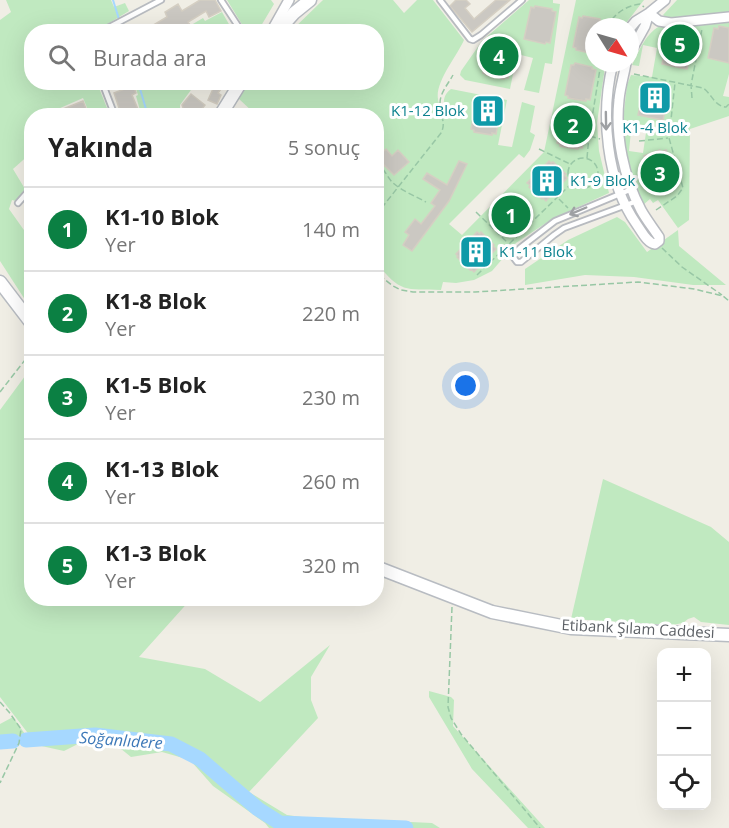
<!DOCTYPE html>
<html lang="tr">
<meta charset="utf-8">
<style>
:root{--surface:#fff;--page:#f2f2f2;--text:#222;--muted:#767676;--line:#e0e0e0;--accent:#0b8043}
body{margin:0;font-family:"Open Sans",sans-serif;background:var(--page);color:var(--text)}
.controls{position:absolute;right:18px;bottom:18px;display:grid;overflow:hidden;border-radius:12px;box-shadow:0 6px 24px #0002}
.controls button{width:54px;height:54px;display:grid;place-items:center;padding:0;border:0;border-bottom:2px solid var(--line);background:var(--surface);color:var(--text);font:30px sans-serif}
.compass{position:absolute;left:585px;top:18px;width:54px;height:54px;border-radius:50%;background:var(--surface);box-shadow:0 6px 24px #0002;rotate:127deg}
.you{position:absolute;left:466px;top:386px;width:21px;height:21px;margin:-15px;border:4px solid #fff;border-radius:50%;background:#1a73e8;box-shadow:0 0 0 9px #1a73e833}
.badge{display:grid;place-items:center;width:39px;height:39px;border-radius:50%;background:var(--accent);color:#fff;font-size:20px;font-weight:700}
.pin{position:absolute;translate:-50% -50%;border:3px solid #fff;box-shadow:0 2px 6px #0006}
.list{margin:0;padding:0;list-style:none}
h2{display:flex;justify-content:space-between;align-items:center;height:78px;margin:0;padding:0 24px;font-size:26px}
h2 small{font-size:20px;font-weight:400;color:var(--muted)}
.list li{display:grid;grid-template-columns:39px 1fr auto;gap:18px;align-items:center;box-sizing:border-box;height:84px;padding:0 24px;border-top:2px solid var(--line)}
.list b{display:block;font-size:22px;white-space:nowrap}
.list p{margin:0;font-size:20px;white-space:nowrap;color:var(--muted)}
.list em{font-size:20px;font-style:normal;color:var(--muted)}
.icon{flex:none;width:33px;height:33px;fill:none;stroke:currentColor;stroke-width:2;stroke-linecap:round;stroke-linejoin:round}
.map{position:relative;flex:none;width:729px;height:828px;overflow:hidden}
.search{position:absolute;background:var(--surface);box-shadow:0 6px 24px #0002;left:24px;top:24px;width:360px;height:66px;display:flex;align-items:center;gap:15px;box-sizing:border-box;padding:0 21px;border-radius:24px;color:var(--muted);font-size:22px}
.panel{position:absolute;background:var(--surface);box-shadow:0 6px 24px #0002;left:24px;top:108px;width:360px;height:498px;border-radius:24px}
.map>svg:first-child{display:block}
.green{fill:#c0e9c0}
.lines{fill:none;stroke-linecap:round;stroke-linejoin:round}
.stream{stroke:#a6d8ff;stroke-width:2}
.river{stroke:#a6d8ff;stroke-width:15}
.building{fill:#cbc8c2;stroke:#d5cfc3;stroke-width:1.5}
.lane-casing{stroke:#b8bbc0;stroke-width:8}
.street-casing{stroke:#b8bbc0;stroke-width:12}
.secondary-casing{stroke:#b8bcc2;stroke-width:15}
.path{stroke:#98c7a5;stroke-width:1.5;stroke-dasharray:6 3;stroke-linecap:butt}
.lane{stroke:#fff;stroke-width:4.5}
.street{stroke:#fff;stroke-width:9}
.secondary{stroke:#fff;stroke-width:12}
.oneway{stroke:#9ea0a3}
.labels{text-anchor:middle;stroke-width:6;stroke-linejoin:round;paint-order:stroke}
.culture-label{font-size:15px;fill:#0d838f;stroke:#fff;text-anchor:start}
.street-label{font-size:15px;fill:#5d6166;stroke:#fff}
.water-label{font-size:16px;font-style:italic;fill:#3c78b8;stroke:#fff}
</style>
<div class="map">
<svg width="729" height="828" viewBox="0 0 729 828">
<rect width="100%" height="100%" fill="#f0eee5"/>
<path class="green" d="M6,0H111L114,7L125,3L129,11L96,31L32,32V82L97,83L107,108L90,115L83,98L58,109L60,115L32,116L31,153L13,169L25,189L16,201L12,200L9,209L31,240V309L0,261V20L11,12Z
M227,0H271L274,4L258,31H246Z
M323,0H393L404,13L417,0H433L464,40C457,56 435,82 438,99C438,103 442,109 444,112C444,102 442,96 451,89L507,100L498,145L512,147L522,102L535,106L530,132L535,135L530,150L524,158L519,154L449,224L462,235L544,152L576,0H644L623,27H594V63H607L605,67L597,123L599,151L609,193L552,219L516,243L492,271L474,280L456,283L443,282L441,290C405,289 400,293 377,263L376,116L256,115L238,98L248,83H256L263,88L269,83L376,82V32L291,31Z
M529,0H553V3L560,4L552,64L545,63L539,93L524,90L533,58L517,54L510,89L465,80L460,75L461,71L482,41Z
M677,0H729V12L668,18L663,15Z
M222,12L230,26L223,31H181L203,18L205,21Z
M729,21V74L723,96L729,97V116L690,129L689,220L678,228L658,200L653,203L650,199L643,205L632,182L625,154L622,129L631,131L629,151L643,153L647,126L623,120L627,85L631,75L652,77L657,48L643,45L639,66L632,65C639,51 647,30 663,25Z
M134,83V82L196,83L180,105V111L173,115H138L141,114L136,96L138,95Z
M617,217L625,222L647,252L678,230L679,246L726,285H693L634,277L585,275L525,285V269L568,240Z
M31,368L32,598L191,599L139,657L205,669L260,702L330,645L311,677V700L318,718L249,792L287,815L324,820L326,818L432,823L440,828H269L265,823L213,786L190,760L162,752L131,757L115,744L80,743L64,751L37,745L0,697V410Z
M603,479L711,527L729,542V625L701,622L694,617L688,619L683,623L672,625L571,619Z
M429,691L451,697L454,700L453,726L545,828H528L472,769L429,697Z
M13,717L25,734L0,744V724Z"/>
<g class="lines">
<path class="stream" d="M113,0L123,32
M138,82L148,116"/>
<path class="river" d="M26,740L95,735L171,744L200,759L258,809L280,823L406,828
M0,742L13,741"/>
</g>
<path class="building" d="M200,0H215L221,11L209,17L206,11L188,22L190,25L178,32H153L150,27L167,17L165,12L178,4L182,11Z
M456,0H466L470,4L465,8L474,19L496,0H510L472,32L450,6Z
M535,6L552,9V11L556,12L550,43L546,42L545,44L524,39L531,7L534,8Z
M583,16L600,19V21L613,24L612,27H594V54L576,50V48L573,47L579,17L582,18Z
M719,26L729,28V63L708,58L714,28L718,29Z
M673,31L690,34V36L695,37L687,69L662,64L669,34H673Z
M493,41L514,45L508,78L504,77V79L486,75V74L483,73L489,43L492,44Z
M575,63L592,67V69L596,70L590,100L586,99V101L568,98V96L565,95L571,65H574Z
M125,82H132L136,93L132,95L140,114L136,116H122L119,108L114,93L127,88Z
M216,82H226L218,93L221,95L217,104L208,100Z
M649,82L666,86V87L670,88L663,120L638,115L645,85H649Z
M191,94L205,105L201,110L208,116H186L182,105Z
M481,97L499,101L498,103L502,104L496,134L492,133V135L474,132V130L471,129L477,99L481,100Z
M83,101L89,116H48V115Z
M567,111L584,115V117L588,118L582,148L578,147V149L560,146V144L557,143L563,113L566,114Z
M386,149L392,156L398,150L409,162L394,175L384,165L376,178V158Z
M660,150L661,152L666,150L676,181L652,190L642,161L646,160L644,156Z
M459,161L467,164L449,201L412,251L403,245L409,235L405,232L415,219L421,224L435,206L431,203L440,190L423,179L427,173L447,185Z
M549,161L551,163L553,162L566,174L564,175L567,178L546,201L543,198L542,199L529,187L530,185L527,183Z
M512,195L515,198L516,196L529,208L528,210L531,213L509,235L506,232L505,234L492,221L493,220L491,217Z
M477,232L480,234L481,232L494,245L493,246L496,249L474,272L471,269L470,270L457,257L458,256L456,254Z"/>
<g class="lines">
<defs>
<path id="lane" d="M221,0L242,32
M440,0L470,39L473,40L481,35L522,0
M100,32L161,0
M102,82L115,116
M632,189L555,221L520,248L514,254V258L517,262H521L554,235L564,228L637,201
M18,203L32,187
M28,278L32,271"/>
<path id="street" d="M649,13L659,21L671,23L729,17
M630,28L636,21L649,13L665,0
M271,32L289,0
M630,53L645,26L649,13
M613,63C600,114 606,181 637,225C642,232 647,243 655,244L659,241V237C653,228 646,219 641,210C624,178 615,136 619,100C620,88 624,75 626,63"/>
<path id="secondary" d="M277,32L294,13L310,0
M220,116L241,82
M0,282L32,324
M376,567L492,612L571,628L729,635"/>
</defs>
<use href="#lane" class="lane-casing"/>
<use href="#street" class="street-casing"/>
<use href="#secondary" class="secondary-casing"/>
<path class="path" d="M607,27C614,14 625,6 640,4L644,7
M634,74L703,88C712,94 714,106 726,107L729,104
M692,98L691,85L702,29
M590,136L600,139
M639,141L668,138
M539,149L570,164
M568 173a15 15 0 1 1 30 0a15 15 0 1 1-30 0Z
M587,158L589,136L601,63
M376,163C384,168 386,175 392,182C400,190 415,196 426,202
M559,199L568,208
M656,210L677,196L683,188L669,138L675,83
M476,212L508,243
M376,215L441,133C447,122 439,115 440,103C440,93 448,84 453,75
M662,248L682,267L722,295
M376,266L384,279L393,286L401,290L413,292H475L638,282L694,289L723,296L729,301
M477,275L572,183
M25,332L32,341
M0,392L32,351
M452,607L448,707L451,718L461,734L540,828
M0,702L9,712L21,729L19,743L0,783"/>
<use href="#lane" class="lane"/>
<use href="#street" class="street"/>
<use href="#secondary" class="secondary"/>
</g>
<defs><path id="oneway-shaft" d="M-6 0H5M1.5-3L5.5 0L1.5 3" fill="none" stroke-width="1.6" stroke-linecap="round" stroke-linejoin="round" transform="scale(1.5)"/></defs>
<g class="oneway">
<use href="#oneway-shaft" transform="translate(606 121) rotate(89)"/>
<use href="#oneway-shaft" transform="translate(578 211) rotate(157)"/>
</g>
<defs>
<symbol id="building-square" viewBox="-11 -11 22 22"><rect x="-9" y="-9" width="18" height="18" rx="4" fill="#0f9aa8" stroke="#fff"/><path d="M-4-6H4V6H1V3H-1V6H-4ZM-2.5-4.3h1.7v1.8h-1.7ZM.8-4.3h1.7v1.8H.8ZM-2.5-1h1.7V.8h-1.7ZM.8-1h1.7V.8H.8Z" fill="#fff"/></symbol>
</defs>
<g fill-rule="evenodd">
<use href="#building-square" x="636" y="79" width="38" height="38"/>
<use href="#building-square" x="469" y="92" width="38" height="38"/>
<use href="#building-square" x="528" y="162" width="38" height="38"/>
<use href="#building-square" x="457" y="233" width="38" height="38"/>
</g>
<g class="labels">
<g class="culture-label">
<text x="465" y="116" text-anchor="end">K1-12 Blok</text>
<text x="655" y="133" text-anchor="middle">K1-4 Blok</text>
<text x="570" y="186">K1-9 Blok</text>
<text x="499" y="257">K1-11 Blok</text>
</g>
<g class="street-label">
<text transform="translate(638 629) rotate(3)" y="5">Etibank Şılam Caddesi</text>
</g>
<g class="water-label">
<text transform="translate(121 740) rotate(4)" y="6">Soğanlıdere</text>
</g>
</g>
</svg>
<div class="controls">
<button>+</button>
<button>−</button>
<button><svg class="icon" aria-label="locate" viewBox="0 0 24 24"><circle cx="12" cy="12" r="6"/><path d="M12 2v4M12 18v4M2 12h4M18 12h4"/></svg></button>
</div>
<svg class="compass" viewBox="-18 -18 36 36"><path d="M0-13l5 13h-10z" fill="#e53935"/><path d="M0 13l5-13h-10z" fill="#767676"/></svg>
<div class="you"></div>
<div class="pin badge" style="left:511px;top:215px">1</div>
<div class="pin badge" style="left:573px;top:125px">2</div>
<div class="pin badge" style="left:660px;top:173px">3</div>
<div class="pin badge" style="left:499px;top:56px">4</div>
<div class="pin badge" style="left:680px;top:44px">5</div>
<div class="search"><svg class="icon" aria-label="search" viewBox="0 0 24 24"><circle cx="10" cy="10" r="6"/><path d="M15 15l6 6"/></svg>Burada ara</div>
<section class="panel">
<h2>Yakında<small>5 sonuç</small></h2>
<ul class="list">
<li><span class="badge">1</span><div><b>K1-10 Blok</b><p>Yer</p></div><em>140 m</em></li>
<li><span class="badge">2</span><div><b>K1-8 Blok</b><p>Yer</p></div><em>220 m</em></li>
<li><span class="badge">3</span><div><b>K1-5 Blok</b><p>Yer</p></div><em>230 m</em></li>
<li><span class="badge">4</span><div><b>K1-13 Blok</b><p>Yer</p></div><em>260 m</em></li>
<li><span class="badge">5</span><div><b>K1-3 Blok</b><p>Yer</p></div><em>320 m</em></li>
</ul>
</section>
</div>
